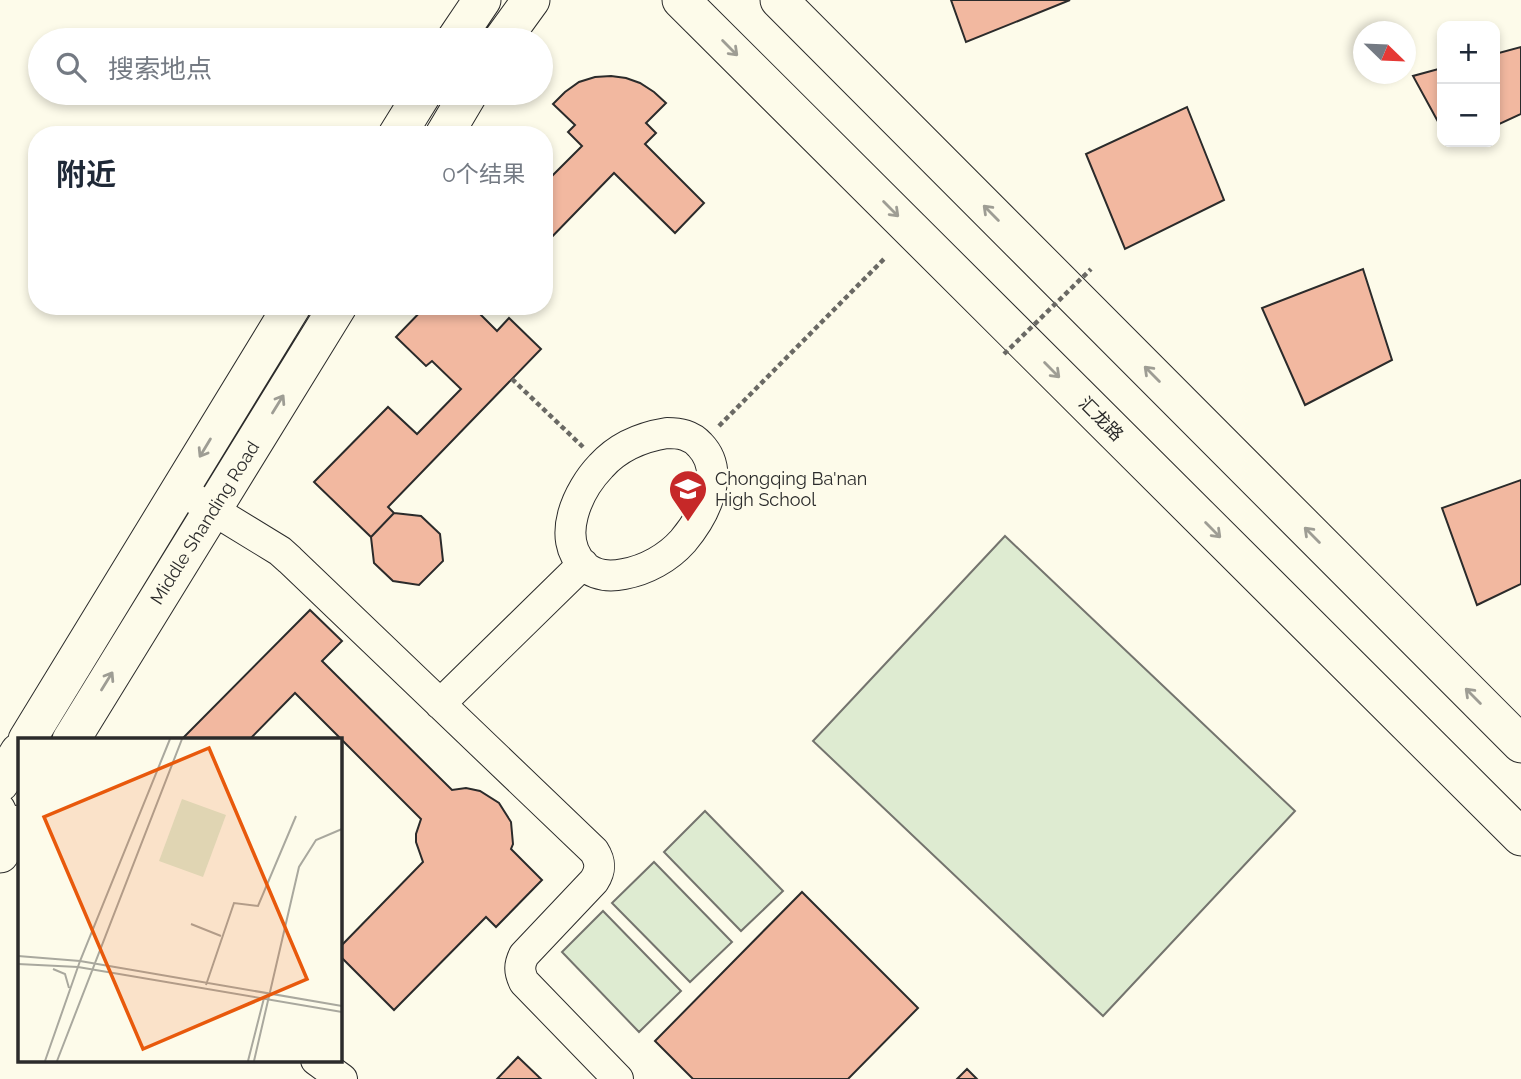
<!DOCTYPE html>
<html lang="zh">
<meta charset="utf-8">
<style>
:root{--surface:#fff;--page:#f2f2f3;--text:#1f2937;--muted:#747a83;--line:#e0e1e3}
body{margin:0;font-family:Raleway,"Noto Sans SC",sans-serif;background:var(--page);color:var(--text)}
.controls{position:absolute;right:21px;top:21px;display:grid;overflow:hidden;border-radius:14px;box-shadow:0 4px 10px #0003}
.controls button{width:63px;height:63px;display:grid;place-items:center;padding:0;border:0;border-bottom:2px solid var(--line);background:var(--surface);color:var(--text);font:35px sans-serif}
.compass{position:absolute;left:1353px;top:21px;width:63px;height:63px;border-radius:50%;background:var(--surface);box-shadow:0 4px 10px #0003;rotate:113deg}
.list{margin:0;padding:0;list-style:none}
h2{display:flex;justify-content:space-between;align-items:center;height:91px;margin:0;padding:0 28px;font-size:30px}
h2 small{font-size:23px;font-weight:400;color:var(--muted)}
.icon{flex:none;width:38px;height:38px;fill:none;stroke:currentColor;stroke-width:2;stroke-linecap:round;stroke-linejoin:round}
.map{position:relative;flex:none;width:1521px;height:1079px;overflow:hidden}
.search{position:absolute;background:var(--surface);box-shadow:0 4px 10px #0003;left:28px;top:28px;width:525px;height:77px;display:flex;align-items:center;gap:18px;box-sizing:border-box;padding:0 24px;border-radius:38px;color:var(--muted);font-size:26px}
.panel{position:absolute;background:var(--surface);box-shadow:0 4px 10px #0003;left:28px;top:126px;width:525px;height:189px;border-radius:28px}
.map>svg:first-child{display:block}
.garden{fill:#deebd1;stroke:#74746e;stroke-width:2}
.building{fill:#f2b8a0;stroke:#2b2b2b;stroke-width:2}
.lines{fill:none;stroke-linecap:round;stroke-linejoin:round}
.minor-casing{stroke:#2b2b2b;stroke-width:32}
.major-casing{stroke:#2b2b2b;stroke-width:39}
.path{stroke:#6a6964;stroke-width:4.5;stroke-dasharray:5 3.5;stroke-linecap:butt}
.minor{stroke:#fdfbea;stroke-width:30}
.major{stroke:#fdfbea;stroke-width:37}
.path-bridge{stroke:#6a6964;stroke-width:4.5;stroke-dasharray:5 3.5;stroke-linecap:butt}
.oneway{stroke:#9e9d94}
.labels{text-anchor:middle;stroke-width:5;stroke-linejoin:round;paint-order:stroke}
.street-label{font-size:18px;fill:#2b2b2b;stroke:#fdfbea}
.poi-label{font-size:18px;fill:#2b2b2b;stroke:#fdfbea;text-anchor:start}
.inset-road{fill:none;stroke:#a9a89e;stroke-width:2}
.view{fill:#e8590c;fill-opacity:0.15;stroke:#e8590c;stroke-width:3.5}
.inset-edge{fill:none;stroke:#2b2b2b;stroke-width:3.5}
</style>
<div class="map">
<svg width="1521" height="1079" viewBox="0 0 1521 1079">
<rect width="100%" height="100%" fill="#fdfbea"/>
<path class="garden" d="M1005,536L1295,811L1103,1016L813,741Z
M705,811L783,891L741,931L664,852Z
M654,862L732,942L690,982L612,903Z
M603,911L681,991L639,1032L562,952Z"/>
<path class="building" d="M951,0H1070L966,42Z
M1521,47V114L1495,126V54Z
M1442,68V129L1413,76Z
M611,76L626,78L640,83L654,92L666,103L646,123L656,133L645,144L704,203L675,233L614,173L544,245V184L582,146L568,132L575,125L553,104L565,92L579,82L595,77Z
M1187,107L1224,200L1125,249L1086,154Z
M1363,269L1392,360L1305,405L1262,308Z
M426,306H484L478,312L497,331L509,318L541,349L388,507L394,513L371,537L314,482L388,407L417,434L461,389L432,361L426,366L396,337Z
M1521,480V584L1477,605L1442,508Z
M394,513L421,516L440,534L443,561L419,585L393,581L374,563L371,537Z
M310,610L342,641L322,661L452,790L466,788L480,791L499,803L511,822L513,844L511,849L542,880L496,927L486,917L394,1010L340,956V947L423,862L416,842V834L421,819L295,693L249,740H181Z
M802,892L918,1008L848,1079H693L655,1041Z
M518,1057L541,1079H497Z
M967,1069L977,1079H957Z"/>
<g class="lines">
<defs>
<path id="minor" d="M667,433C680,433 691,435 700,445C727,473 704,516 683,541C668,558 646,570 624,574C609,577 596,576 584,566C555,538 578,490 601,466C618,447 642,437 667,433Z
M195,499L280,551L290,560L594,851C601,862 601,870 594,881L524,955C519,965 519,971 524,982L618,1079
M440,704L583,564
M0,809L12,836
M316,1060L342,1079"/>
<path id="major" d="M681,0L1521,837
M779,0L1521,744
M455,40L482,0
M502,40L531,0
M397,135L423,93
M444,135L469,93
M27,740L292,306
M71,740L338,306
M0,783L19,752
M0,854L19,824"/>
</defs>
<use href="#minor" class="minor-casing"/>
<use href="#major" class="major-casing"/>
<path class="path" d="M512,379L583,447
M719,426L885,258"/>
<use href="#minor" class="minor"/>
<use href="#major" class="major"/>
<path class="path-bridge" d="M1004,354L1091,269"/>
</g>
<defs><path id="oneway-shaft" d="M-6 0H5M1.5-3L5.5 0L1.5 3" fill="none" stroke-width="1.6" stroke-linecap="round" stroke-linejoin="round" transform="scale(1.75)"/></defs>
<g class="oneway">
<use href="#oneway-shaft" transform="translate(730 48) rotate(45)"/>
<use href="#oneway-shaft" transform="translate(891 209) rotate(45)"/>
<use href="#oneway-shaft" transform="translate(991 213) rotate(-135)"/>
<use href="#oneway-shaft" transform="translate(1052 370) rotate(45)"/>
<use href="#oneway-shaft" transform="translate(1152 374) rotate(-135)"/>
<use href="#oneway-shaft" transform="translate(278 404) rotate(-58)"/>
<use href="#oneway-shaft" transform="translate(205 448) rotate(121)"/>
<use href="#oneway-shaft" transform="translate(1213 530) rotate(45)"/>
<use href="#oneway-shaft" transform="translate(1312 535) rotate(-135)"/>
<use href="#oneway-shaft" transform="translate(107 681) rotate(-58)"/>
<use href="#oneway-shaft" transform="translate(1473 696) rotate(-135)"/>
</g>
<defs>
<symbol id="school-pin" viewBox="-11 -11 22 30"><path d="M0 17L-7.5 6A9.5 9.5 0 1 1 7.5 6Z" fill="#c62828" stroke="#fdfbea"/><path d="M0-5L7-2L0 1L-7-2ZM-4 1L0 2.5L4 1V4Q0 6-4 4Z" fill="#fff"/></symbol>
</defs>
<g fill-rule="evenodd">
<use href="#school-pin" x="666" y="467" width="44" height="60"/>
</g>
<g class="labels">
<g class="street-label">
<text transform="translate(1101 419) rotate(45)" y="6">汇龙路</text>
<text transform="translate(205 523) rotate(-58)" y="6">Middle Shanding Road</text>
</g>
<g class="poi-label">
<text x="715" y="485">Chongqing Ba'nan<tspan x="715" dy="21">High School</tspan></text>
</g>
</g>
<g transform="translate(18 738)">
<rect width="324" height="324" fill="#fdfbea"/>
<path d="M164,61L208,77L185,139L141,123Z" fill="#deebd1"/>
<path class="inset-road" d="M173,186L203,198M0,218L62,223L324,268M0,226L60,229L324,274M35,231L47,236L51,250M188,247L216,165L240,168L278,78M27,323L62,223L152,1M39,323L164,1M230,323L246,260M236,323L281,129L298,102L324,91"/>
<path class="view" d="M191,10L289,241L125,311L26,79Z"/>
<rect width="324" height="324" class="inset-edge"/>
</g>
</svg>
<div class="controls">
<button>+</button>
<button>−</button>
</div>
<svg class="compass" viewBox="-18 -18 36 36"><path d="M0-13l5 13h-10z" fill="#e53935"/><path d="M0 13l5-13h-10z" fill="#747a83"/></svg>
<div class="search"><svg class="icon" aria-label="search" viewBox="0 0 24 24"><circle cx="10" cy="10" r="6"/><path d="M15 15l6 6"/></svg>搜索地点</div>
<section class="panel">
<h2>附近<small>0个结果</small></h2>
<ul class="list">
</ul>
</section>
</div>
